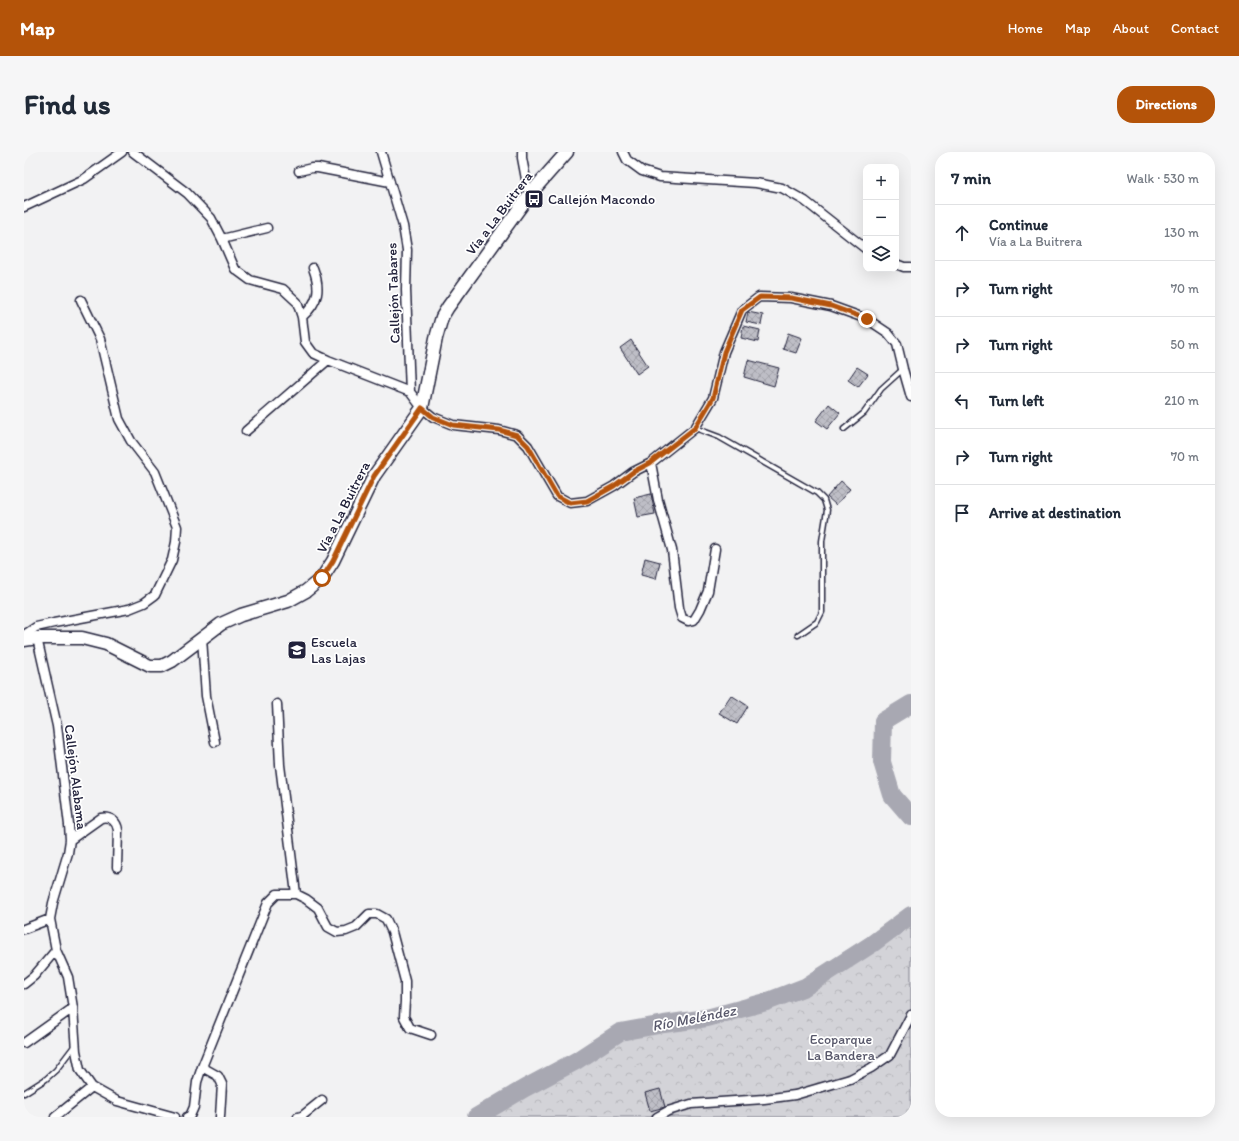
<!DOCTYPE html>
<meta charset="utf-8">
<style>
:root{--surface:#fff;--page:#f6f6f7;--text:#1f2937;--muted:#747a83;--line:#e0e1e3;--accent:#b45309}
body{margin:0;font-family:Itim,sans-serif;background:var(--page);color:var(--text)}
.controls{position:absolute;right:12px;top:12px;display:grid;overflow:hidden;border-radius:8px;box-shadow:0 4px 16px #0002}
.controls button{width:36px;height:36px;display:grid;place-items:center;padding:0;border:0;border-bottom:1px solid var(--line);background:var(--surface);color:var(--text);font:20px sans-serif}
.stop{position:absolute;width:12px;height:12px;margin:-9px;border:3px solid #b45309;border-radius:50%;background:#fff}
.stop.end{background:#b45309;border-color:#fff;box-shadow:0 1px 4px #0008}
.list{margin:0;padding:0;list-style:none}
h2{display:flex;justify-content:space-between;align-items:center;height:52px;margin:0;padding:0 16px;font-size:17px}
h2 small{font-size:13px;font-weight:400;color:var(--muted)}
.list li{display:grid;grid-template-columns:26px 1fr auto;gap:12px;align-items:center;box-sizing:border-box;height:56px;padding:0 16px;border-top:1px solid var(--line)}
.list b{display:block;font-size:15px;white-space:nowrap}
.list p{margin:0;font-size:13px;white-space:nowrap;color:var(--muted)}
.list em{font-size:13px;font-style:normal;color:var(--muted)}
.icon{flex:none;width:22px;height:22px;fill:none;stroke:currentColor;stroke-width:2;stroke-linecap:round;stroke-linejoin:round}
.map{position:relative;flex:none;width:887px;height:965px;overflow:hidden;border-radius:16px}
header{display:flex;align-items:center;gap:24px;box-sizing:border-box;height:56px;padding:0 20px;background:var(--accent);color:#fff}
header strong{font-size:19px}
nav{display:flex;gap:22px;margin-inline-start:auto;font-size:14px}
.intro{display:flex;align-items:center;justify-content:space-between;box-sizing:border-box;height:96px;padding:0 24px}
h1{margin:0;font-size:28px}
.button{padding:10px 18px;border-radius:16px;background:var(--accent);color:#fff;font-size:14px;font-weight:700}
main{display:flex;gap:24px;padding:0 24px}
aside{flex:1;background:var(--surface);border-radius:16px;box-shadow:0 4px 16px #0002}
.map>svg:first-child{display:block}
.park{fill:url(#park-crowns);stroke:#7a7a8a}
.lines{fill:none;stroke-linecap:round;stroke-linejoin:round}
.river{stroke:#a8a8b2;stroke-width:18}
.building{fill:url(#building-cross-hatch);stroke:#22223b}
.lane-casing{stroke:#22223b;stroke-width:7}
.street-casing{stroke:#22223b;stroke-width:11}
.secondary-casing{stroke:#22223b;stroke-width:15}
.lane{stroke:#fff;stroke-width:4}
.street{stroke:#fff;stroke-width:8}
.secondary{stroke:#fff;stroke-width:12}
.route{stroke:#b45309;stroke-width:5}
.labels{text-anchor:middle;stroke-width:3.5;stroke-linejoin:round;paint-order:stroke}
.poi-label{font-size:14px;fill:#22223b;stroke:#fff;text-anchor:start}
.street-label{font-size:14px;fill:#22223b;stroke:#fff}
.park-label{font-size:14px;fill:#57576a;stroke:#fff}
.water-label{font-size:15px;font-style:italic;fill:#58586b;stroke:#fff}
</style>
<header>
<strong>Map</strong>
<nav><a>Home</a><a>Map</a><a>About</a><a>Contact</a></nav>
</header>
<div class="intro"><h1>Find us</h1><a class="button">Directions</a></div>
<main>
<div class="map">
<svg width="887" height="965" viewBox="0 0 887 965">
<defs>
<pattern id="park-crowns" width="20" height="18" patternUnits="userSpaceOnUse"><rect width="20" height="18" fill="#d3d3d8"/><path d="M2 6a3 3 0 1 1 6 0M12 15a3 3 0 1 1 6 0" fill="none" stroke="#b5b5ba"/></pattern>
<pattern id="building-cross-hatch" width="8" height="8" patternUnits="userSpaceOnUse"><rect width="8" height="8" fill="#bebec6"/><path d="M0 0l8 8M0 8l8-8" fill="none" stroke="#a3a3ab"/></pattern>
</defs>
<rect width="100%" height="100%" fill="#f2f2f3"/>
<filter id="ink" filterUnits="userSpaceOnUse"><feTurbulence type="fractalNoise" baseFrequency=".025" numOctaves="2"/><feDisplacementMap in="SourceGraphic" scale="8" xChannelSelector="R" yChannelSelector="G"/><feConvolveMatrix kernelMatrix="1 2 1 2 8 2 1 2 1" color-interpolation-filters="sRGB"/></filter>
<g filter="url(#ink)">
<path class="park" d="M887,763V965H452L501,936L552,909L596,880L640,872L683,866L742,850L781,835L848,792Z"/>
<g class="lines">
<path class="river" d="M887,552L859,569L858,610L868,643L887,665
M452,965L501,936L552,909L596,880L640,872L683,866L742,850L781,835L848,792L887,763"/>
</g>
<path class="building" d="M724,160L739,163L737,173L722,170Z
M719,174L736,178L734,190L717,186Z
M764,181L778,186L772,201L759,197Z
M607,188L624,214L613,222L596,196Z
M724,208L755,216L750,234L720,225Z
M833,215L844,222L834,235L824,228Z
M805,252L816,261L803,277L792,269Z
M817,329L826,337L812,353L803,345Z
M627,342L631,362L614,365L610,346Z
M621,406L636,410L632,427L617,423Z
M707,543L724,554L713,572L695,561Z
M636,937L641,955L626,959L621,941Z"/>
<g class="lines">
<defs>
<path id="lane" d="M671,276L695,285L793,341L800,348L803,358L798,389V460L793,470L774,483
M820,277L840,261L857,237L878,218
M0,941L22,927L32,918L51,893"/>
<path id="street" d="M109,0L163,41L187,66L198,87L211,117L226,128L259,137L273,150L278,165L281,190L289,201L304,208L386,240
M357,0L379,74L383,98L382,138L386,240L398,256L409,265L429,273L475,278L493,283L504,294L533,344L546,351L563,349L590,334L609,320L627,311L671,276L689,246L700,200L718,158L735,145L767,146L807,154L843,167L864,181L873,192L879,217L887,245
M498,0V6L505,43
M599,0L603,8L618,19L636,25L732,31L758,36L781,49L842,97
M275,19L288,16H294L366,30
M0,55L60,27L98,0
M198,87L243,76
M872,112L880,115H887
M278,165C295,150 297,137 289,116
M222,279L304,208
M627,311L634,348L648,398L655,456L658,466L664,469L670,468L676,458L684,439L691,397
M0,483L12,475L30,471L105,457L120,451L131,443L148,408L152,390L153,375L131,320L107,289L95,267L76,187L57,148
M13,486L33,574L45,673L46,688L44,701L29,751L26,767L32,798L44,825L49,856L52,899L56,918L68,935L93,949L151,965
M178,486L182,544L191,590
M253,552L256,613L272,742
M46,688L77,666C87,664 93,670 94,678L93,715
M0,777L26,767
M0,832L10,824L32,798
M0,891L49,856
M178,915L194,924L198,932L196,965
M31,965L68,935
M163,965L166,964L170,955L173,930L178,915L244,751L253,742H272L282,747L294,756L304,775L313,780L322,779L332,775L345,762H353L362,767L368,780L381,829V849L380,865L386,876L407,883
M274,965L278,964L298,948
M633,965L644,959L667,952L740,947L771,943L826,927L847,916L866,903L887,863"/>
<path id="secondary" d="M0,488L13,486H58L82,492L126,514H138L148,509L197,472L217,463L264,449L282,439L298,426L309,409L350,324L398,256L412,186L418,165L424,155L505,43L543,0"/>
</defs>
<use href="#lane" class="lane-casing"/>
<use href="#street" class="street-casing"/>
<use href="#secondary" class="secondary-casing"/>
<use href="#lane" class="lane"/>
<use href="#street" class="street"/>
<use href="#secondary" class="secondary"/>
</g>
</g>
<g class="lines" filter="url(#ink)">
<path class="route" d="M298,426L309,409L350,324L398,256L409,265L429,273L475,278L493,283L504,294L533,344L546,351L563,349L590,334L609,320L626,311L671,276L689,246L700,200L718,158L736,145L767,146L807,154L843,167"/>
</g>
<defs>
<symbol id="bus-square" viewBox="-11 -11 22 22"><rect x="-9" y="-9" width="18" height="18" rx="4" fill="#22223b" stroke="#fff"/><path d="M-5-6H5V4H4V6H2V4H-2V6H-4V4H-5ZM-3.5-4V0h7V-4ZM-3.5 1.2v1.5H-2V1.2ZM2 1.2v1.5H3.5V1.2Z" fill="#fff"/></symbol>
<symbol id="school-square" viewBox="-11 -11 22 22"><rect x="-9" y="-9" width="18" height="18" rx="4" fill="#22223b" stroke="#fff"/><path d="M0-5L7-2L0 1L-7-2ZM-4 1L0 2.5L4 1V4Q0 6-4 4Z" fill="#fff"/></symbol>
</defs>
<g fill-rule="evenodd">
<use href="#bus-square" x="499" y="36" width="22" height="22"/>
<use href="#school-square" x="262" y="487" width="22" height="22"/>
</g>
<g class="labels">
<g class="poi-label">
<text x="524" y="52">Callejón Macondo</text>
<text x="287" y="495">Escuela<tspan x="287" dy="16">Las Lajas</tspan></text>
</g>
<g class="street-label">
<text transform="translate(475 61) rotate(-53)" y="5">Vía a La Buitrera</text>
<text transform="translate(369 141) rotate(-92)" y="5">Callejón Tabares</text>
<text transform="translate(319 355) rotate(-63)" y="5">Vía a La Buitrera</text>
<text transform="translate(52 625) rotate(83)" y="5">Callejón Alabama</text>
</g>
<g class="park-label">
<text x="817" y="892">Ecoparque<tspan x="817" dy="16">La Bandera</tspan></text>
</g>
<g class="water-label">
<text transform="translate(670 866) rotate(-11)" y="5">Río Meléndez</text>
</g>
</g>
</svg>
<div class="controls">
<button>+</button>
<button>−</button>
<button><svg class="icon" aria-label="layers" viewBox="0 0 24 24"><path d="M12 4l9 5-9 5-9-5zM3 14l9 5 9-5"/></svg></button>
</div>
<div class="stop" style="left:298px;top:426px"></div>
<div class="stop end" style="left:843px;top:167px"></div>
</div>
<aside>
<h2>7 min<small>Walk · 530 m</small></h2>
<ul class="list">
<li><svg class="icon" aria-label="ahead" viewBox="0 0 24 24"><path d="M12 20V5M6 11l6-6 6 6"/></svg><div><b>Continue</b><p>Vía a La Buitrera</p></div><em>130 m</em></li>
<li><svg class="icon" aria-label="right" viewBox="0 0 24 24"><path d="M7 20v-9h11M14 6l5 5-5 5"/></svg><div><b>Turn right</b></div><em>70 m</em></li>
<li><svg class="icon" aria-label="right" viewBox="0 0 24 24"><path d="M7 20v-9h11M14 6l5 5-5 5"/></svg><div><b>Turn right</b></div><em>50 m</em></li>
<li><svg class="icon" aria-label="left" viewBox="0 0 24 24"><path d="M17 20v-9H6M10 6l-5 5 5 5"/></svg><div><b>Turn left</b></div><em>210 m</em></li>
<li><svg class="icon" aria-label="right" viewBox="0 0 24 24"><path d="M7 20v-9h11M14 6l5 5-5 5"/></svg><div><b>Turn right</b></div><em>70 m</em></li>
<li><svg class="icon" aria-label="arrive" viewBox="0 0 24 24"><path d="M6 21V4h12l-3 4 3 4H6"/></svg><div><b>Arrive at destination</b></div></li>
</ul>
</aside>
</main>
